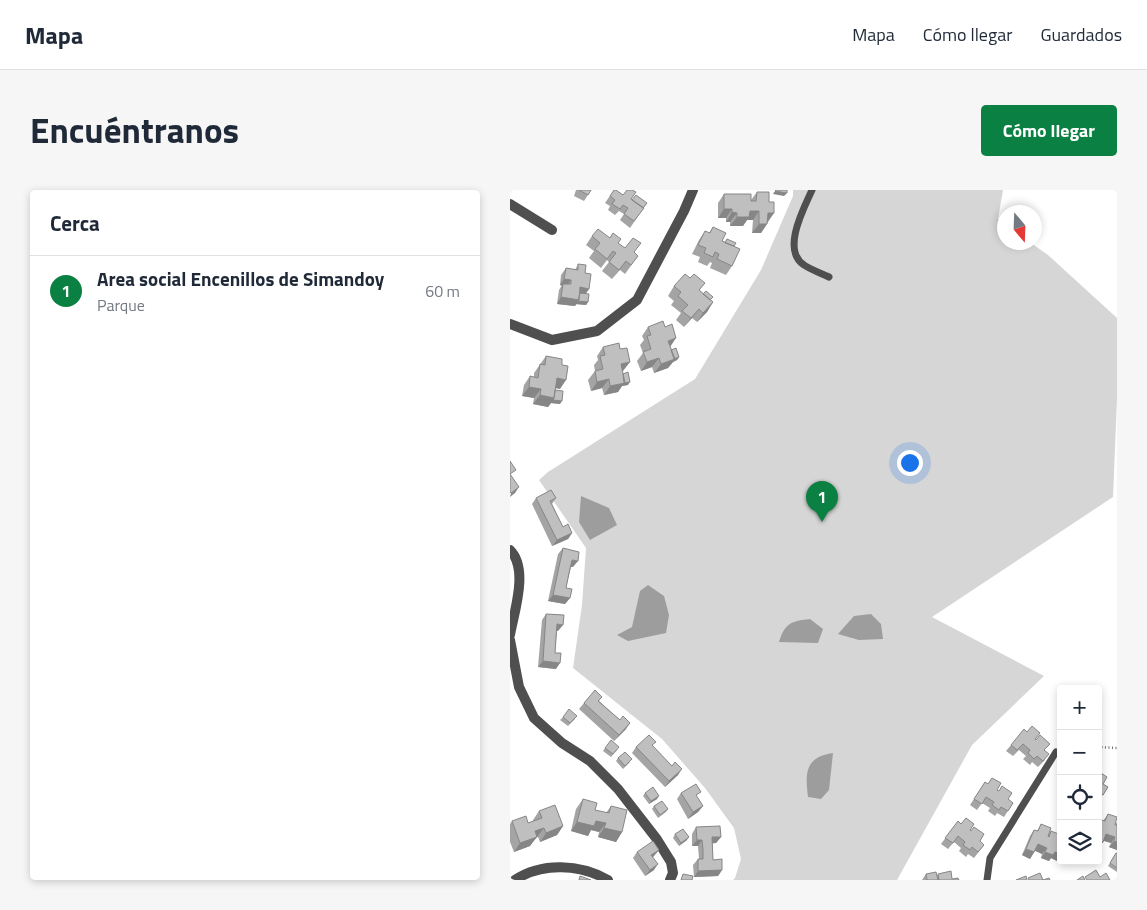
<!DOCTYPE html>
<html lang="es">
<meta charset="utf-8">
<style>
:root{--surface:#fff;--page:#f6f6f7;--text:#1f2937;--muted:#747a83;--line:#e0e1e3;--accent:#0b8043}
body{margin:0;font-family:"Titillium Web",sans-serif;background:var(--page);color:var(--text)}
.controls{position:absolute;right:15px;bottom:15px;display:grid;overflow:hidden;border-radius:5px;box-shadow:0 2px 8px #0003}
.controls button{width:45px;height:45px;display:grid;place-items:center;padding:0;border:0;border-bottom:1px solid var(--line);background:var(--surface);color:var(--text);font:25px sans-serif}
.compass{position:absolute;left:487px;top:15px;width:45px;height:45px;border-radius:50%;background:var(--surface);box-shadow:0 2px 8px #0003;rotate:161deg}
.you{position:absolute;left:399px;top:272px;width:18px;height:18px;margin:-12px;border:4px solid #fff;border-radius:50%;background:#1a73e8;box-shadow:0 0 0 8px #1a73e833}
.badge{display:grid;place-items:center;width:32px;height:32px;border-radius:50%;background:var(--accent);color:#fff;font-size:16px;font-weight:700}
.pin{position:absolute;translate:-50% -41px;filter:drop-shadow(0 1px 2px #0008)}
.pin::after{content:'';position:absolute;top:26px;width:18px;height:15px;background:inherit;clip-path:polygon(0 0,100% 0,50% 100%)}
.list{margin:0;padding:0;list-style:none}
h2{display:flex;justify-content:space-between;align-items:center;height:65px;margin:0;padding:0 20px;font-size:21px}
h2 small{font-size:16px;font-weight:400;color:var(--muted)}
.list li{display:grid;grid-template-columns:32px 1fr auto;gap:15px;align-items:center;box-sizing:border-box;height:70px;padding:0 20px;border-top:1px solid var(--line)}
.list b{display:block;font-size:19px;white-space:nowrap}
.list p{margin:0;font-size:16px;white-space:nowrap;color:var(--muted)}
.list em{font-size:16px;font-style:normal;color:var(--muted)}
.icon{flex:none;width:28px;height:28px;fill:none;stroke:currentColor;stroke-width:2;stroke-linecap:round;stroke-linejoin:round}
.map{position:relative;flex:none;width:607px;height:690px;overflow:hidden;border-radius:5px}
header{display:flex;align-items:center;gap:30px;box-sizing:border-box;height:70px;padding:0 25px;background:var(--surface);border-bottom:1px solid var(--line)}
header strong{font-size:24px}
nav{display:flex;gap:28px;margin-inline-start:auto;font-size:18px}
.intro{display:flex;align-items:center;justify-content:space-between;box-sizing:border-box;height:120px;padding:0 30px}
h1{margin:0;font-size:35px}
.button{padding:12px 22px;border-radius:5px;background:var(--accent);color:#fff;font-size:18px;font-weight:700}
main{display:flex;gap:30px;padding:0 30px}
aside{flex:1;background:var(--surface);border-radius:5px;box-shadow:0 2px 8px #0003}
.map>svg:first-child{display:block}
.green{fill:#d6d6d6}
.water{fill:#9d9d9d}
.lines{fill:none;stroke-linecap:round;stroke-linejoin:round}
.path{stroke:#717171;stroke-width:2.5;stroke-dasharray:1 2.5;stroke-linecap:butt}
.service{stroke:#4f4f4f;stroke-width:7}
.minor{stroke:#4f4f4f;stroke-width:10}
.wall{fill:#a4a4a4}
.shaded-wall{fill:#868686}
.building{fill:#bfbfbf;stroke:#868686}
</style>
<header>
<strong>Mapa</strong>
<nav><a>Mapa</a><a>Cómo llegar</a><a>Guardados</a></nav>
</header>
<div class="intro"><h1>Encuéntranos</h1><a class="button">Cómo llegar</a></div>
<main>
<aside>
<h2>Cerca<small></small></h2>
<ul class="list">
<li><span class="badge">1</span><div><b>Area social Encenillos de Simandoy</b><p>Parque</p></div><em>60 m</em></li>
</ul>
</aside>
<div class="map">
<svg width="607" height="690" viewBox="0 0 607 690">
<rect width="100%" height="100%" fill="#fff"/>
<path class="green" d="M283,0H493L488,29L494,34V52L521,53L538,65L607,128V209L603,307L422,427L534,486L462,555L387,690H223L225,688L231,669L224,638L195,598L152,549L63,478L72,415L76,358L29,290L38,282L185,189L251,80L283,6Z"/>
<path class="water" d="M71,306L99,318L107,335L80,350L69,332Z
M138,395L154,406L159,425L156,443L118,451L107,445L122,437L130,401Z
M361,424L371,434L373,449L349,450L328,444L344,426Z
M300,429L313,439L308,453L269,452C275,433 281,431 300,429Z
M323,563L319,600L311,609L298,607C295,583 295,567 323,563Z"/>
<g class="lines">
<path class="path" d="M588,557L607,558"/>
<path class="service" d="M302,0C294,18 271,60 294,75C301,80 311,83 319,87
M477,690L480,668L546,562"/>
<path class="minor" d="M0,14L42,40
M0,134L42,150L87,141L127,110L174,21L183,0
M0,360C19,379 4,422 0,445
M0,450L9,497L24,528L52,553L80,571L108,599L146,648L161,672L163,683L160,690
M5,690C32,672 70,674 98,690"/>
</g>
<path class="wall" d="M66,0H81L74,11L64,6Z
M104,0L122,10L137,13L120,38L110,30L114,24L109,21L105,25L98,20L100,16L95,13Z
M247,2L259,12L264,23L251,43H242L243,30H237L233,36H220V32H216V28H208V13L214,4L241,10Z
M203,37L212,51L215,52L217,49L224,56L222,76L216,85L200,78L202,73L200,72L197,76L188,72L190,67L182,64L189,50L195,41L199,43Z
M82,46L100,48L115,58L124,63L128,66L115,84L110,80L102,89L92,81L99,72L97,70L91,78L79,68L84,61L76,55Z
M68,74L75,83L76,103L78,112L76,115L66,114L65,116L47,114L49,100L52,95H50L51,85L56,78L65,80Z
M180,88L195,93L189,100L203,112L197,122L187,132L182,128L174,137L166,130L171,123L161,115L164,111L158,106L164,96Z
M138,137L160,157L161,160L169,167L167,170L163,172L158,178L144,183L142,177L131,181L127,171L133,163L130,155L134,150L132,146Z
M93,157L113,181H112L113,184L118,195L112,196L108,202L94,205L92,198L81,201L78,190L85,181L84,175L88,170L87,166Z
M36,166L50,199L46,198L45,200L50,214L41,213L38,217L23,214L24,208L12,206L14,195L20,186L24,187V183Z
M26,308H46L42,314L53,337L62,343L58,349L42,356L22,314Z
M53,358L63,377H61L56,398L60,408L55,414L38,411L48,364Z
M36,424L48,441H47L45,463L46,479L28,477L32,430Z
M92,507L89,511L110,530L116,539L104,551L69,519L74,513Z
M53,527L65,529L58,536L50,530Z
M526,549L535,560V570L528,577L522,572L520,575L513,569L516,566L509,560L503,566L496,561L501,555Z
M142,556L168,585L155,597L122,563L126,557Z
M95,558L107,560L101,567L93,561Z
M108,568L120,572L113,579L106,571Z
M588,581L593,594L598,597L589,611H588Z
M475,592L487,600L498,609L503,613L494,627L487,623L485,626L478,621L480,618L472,613L467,620L460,615Z
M135,603L147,609L139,614L133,606Z
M171,603L187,607L193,616L188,622L178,629L167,609Z
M73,609L85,620L96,623L101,616L112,642L106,652L88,647L89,642L81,640L78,646L61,641L66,619Z
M144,616L158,619L156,622L148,628L142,619Z
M29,621L53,636L47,645L30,652L28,647H26L20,656L4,662L0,652V634L2,631L18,633L23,631V630Z
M598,624L605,635L607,632V660L599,657L601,653L594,651L588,658V634L591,630L593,631Z
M448,631L460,641L474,655L464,668L458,664L456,667L449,661L451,658L444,652L438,659L431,654Z
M531,634L538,646L541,641L550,654L547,671L541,668L539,671L531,668L532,664L525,661L520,669L512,665L520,646L524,640L527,641Z
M186,637L211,647L206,653H202L203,670L212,680L208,686L184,687L183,675L188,669H189L188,656H182V644Z
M165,644L177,650L169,656L163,648Z
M127,662L144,666L143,667L144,680L135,686L123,668Z
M606,663H607V682L598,676Z
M416,684L427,686L428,684L442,689L449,690H412Z"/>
<path class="shaded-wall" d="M265,1L277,3L274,6L263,4Z
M214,19H222L216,28H208Z
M240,21H249L243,30H237L233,36H220L227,27Z
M222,22L227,23L220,32H216Z
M258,23H264L257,32Z
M249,34H257L251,43H242Z
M54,89L61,90L57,96L53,94L52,96L50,95Z
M70,97L79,99L75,105L69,104Z
M51,107L69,110L65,116L47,114Z
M68,111L78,112L76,115L66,114Z
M203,112L197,122L187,132L193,123Z
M189,119L182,128L174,137L181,128Z
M166,148L160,157L158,151Z
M169,167L167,170L163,172L158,178L144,183L151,174Z
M149,168L142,177L131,181L137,172Z
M120,172L113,181L104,183L111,174Z
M47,188L56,190L50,199L41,197Z
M99,189L92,198L81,201L87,192Z
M120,192L118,195L112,196L108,202L94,205L100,196Z
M19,197L31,199L24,208L12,206Z
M30,205L44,208L52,211L50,214L41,213L38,217L23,214Z
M9,297L5,303L0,307L1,303Z
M62,343L58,349L42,356L47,350Z
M62,370L68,371L63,377L58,376Z
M43,405L60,408L55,414L38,411Z
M47,434L53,435L48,441L43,440Z
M33,471L50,473L46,479L28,477Z
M120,533L116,539L104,551L109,545Z
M172,579L168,585L155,597L159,591Z
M149,606L147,609L139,614L141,611Z
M193,616L188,622L178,629L183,622Z
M86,631L96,633L89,642L81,640L78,646L61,641L67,632Z
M53,636L47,645L30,652L36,643Z
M34,638L20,656L4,662L10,653L25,641Z
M94,638L112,642L106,652L88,647Z
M596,644L605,647L601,653L592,650Z
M179,647L177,650L169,656L171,653Z
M202,647H211L206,653L198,654Z
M187,650H192L188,656H182Z
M588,651L593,652L589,658H588Z
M604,651L607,652V660L599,657Z
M528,654L537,658L532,664L524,660Z
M516,659L524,662L520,669L512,665Z
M149,660L144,666L137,671L141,665Z
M535,662H545L551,664V666L547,671L541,668L539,671L531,668Z
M148,674L144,680L135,686L140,680Z
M212,680L208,686L184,687L188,681Z"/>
<path class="building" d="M69,0H81L78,5Z
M104,0H106L113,5L117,0H122L126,2L121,9L134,18L124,31L114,24L118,18L113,15L110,19L102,14L105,10L100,6Z
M266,0H277V3L265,1Z
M247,2H259V12H264V23H258L257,34H249V21H240L239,27H227V23L222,22V19H214V4H241V11H246Z
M126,5L137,13L133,18L122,10Z
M203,37L216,43L212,51L230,59L222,76L207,69L209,64L205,62L203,67L194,63L196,58L188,55L195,41L200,43Z
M88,39L100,48L103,43L111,49L108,53L115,58L123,48L131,53L124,62L128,66L121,75L116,71L109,80L99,72L106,63L103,61L97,69L85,59L90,53L82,46Z
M217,49L226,53L224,56L215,53Z
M68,74L76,75L75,83L81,84L79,99L70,97L69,110L51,107L53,94H61V90L54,89L56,78L68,80Z
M175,84L180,88L184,84L195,93L189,100L203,112L193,123L189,119L181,128L172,121L178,115L168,106L171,102L164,96Z
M196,101L203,107L200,110L193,104Z
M70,103L79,104L78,112L68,111Z
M153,131L155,137L162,134L166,148L158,151L165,169L151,174L149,168L137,172L133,162L141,159L137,146L141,145L138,137Z
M109,153L110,159L117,158L120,172L111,174L115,193L100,196L99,189L87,192L85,181L93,179L90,166L95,165L93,157Z
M166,158L169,167L164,169L161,160Z
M36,166L52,169V175L58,176L56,190L47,188L44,208L30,205L31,199L19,197L20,186L28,188L30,174L35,175Z
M118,182L120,192L114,193L113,184Z
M45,200L53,201L52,211L43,210L44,208Z
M0,271L6,280L0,284L9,297L1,303L0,302Z
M41,300L46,308L40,311L53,337L58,334L62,343L47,350L26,308Z
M53,358L69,362L68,371L62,370L59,383L56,398L62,399L60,408L43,405Z
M36,424L54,425L53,435L47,434L46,448L45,463H51L50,473L33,471Z
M85,500L92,507L88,511L110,530L113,526L120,533L109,545L74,513Z
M59,519L67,526L60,533L53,527Z
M522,536L530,543L525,549L526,550L530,545L540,554L534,560L539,564L533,571L527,566L524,569L518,563L520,560L513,554L507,560L501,555L514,539L517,542Z
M139,545L146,552L142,555L162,576L165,572L172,579L159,591L126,557Z
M101,550L109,557L103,564L95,558Z
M115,562L122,569L115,576L108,568Z
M588,581L597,587L593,594L598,597L593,605L588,602Z
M482,588L491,593L487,600L489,601L492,596L502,603L498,609L503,613L498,621L491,617L489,620L482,615L484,612L476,607L472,614L464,609L475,592L478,594Z
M186,594L191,602L186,605L193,616L183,622L171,603Z
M143,597L149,606L141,611L135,603Z
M73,609L87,613L85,620L99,623L101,616L117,620L112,642L94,638L96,633L86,631L84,636L67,632Z
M152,611L158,619L150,625L144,616Z
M45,615L53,636L36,643L34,638L25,641L27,647L10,653L2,631L16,626L18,633L32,628L29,621Z
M598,624L607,627L605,635H607V634V652L604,651L605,647L596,644L593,652L588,651V639L591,630L595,631Z
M456,628L464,634L460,640L461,641L464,637L474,644L470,651L474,655L468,662L462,657L460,660L453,655L455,652L448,646L443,653L435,648L448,631L451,634Z
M531,634L541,638L538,646L539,647L541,641L551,645V652L550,654H551V664L545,662L543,665L535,662L537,658L528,654L524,662L516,659L524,640L528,641Z
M210,636L211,647H202L203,670L212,669V680L188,681V669H193V660L192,650H187L186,637Z
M173,639L179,647L171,653L165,644Z
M143,651L149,660L141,665L148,674L140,680L127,662Z
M606,663H607V678L600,673Z
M586,680L590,687L596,683L600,690H577L575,687Z
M441,681L442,689L448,688L449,690H417L416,684L426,682L428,690H429L428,684Z
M530,683L533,690L539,688L540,690H519L518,688Z
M173,684L183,686L182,690H171Z
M70,686L81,690H69Z
M516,686L517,690H506Z
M573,686L575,690H567Z"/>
</svg>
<div class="controls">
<button>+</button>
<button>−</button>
<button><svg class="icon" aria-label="locate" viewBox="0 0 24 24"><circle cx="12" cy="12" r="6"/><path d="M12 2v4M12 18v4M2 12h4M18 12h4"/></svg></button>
<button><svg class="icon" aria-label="layers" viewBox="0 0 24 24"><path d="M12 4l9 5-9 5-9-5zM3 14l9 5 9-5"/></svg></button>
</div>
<svg class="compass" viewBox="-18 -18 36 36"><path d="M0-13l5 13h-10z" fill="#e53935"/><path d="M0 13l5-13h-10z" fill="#747a83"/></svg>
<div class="you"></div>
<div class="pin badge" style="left:312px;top:332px">1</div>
</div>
</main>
